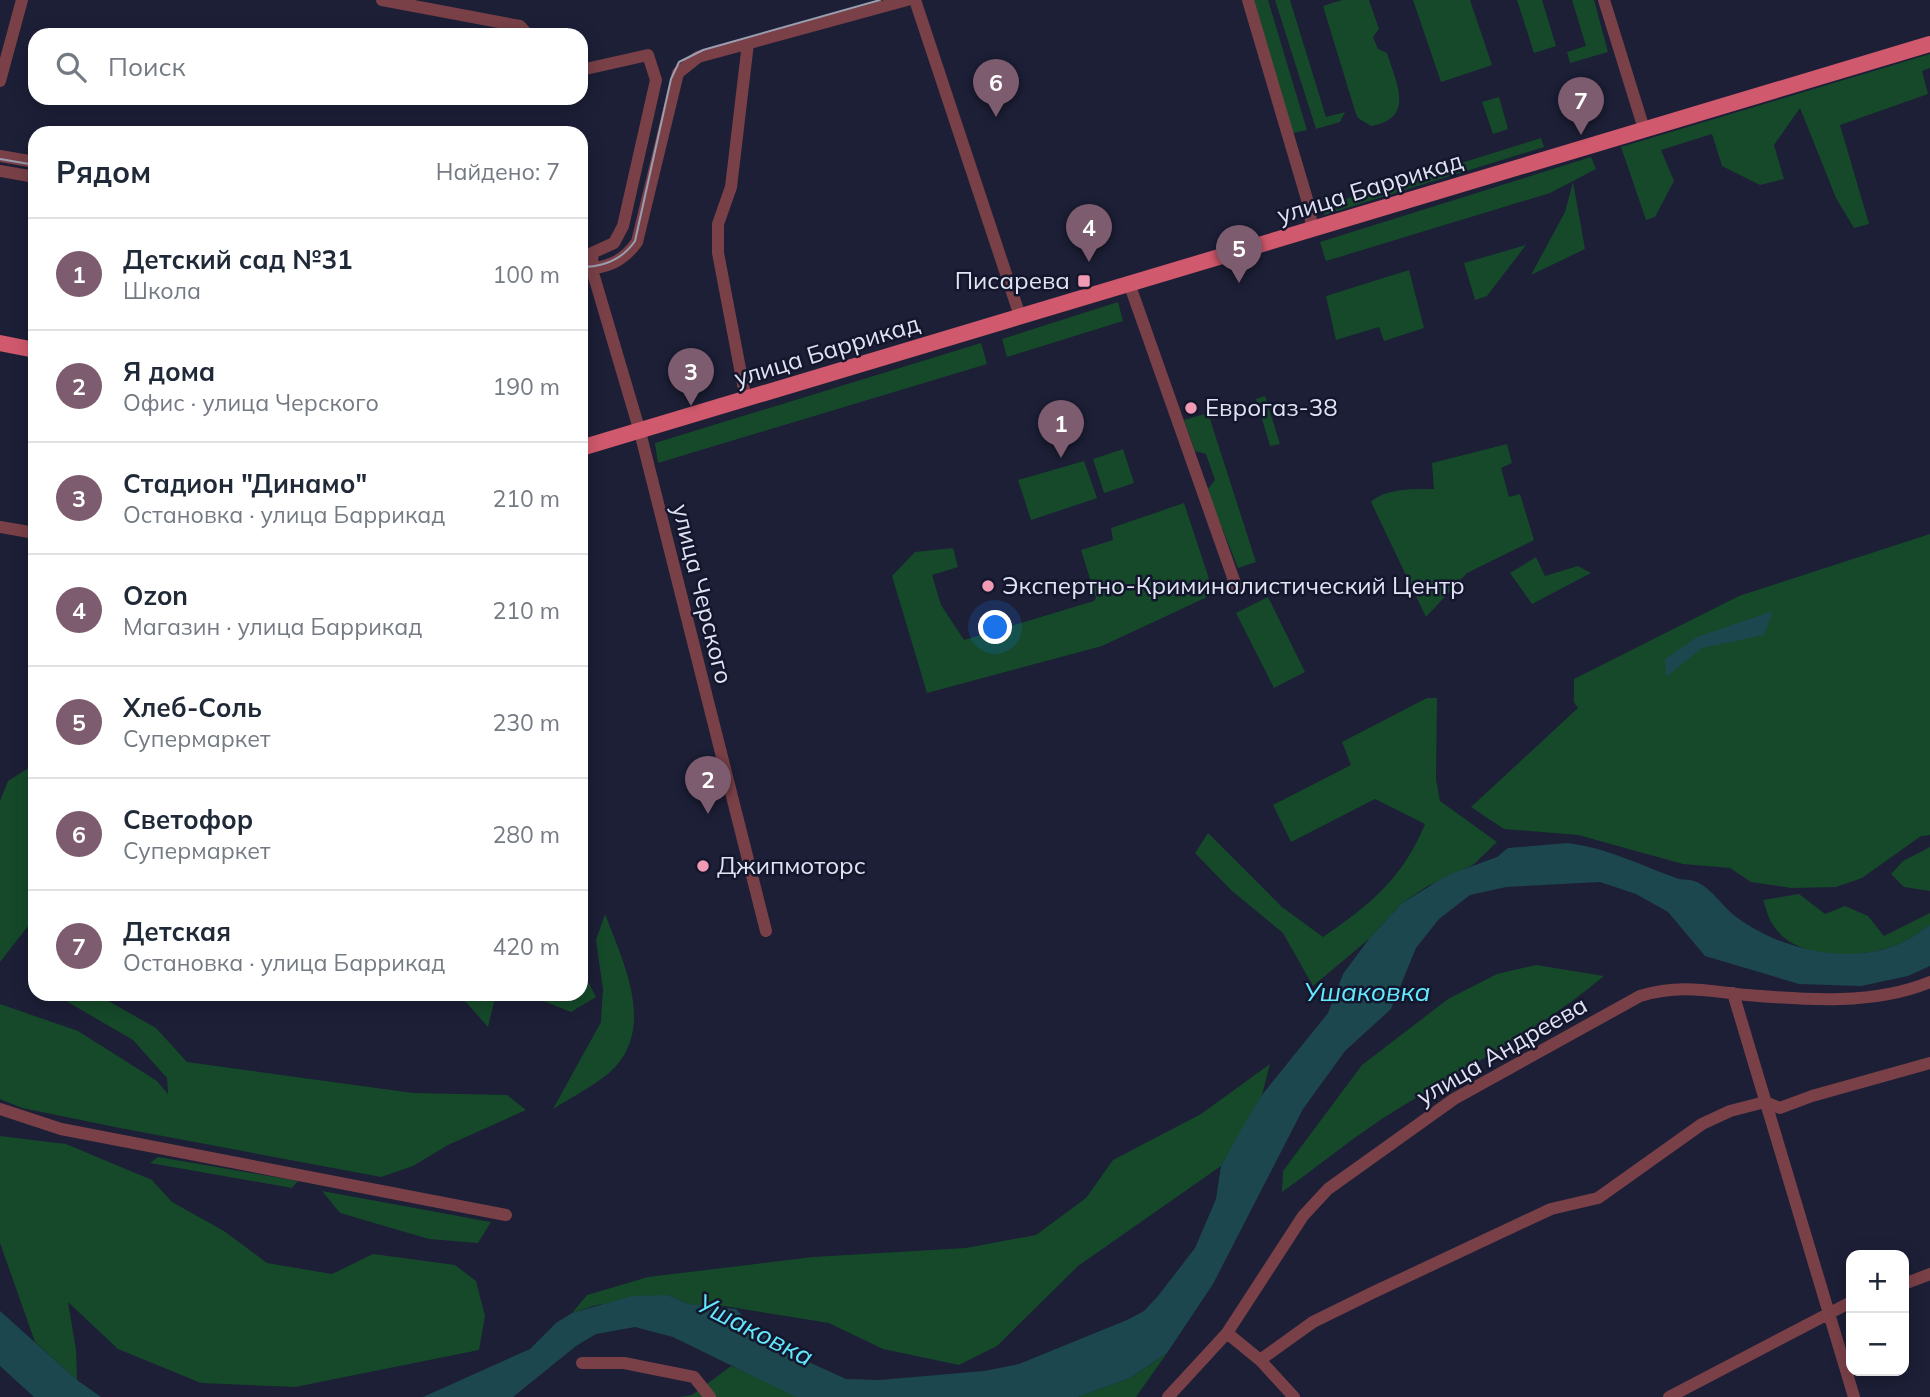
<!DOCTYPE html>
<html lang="ru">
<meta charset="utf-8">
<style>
:root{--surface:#fff;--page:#f2f2f3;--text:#1f2937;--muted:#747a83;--line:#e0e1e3;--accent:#7d5c6f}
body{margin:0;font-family:Mulish,sans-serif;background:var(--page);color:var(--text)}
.controls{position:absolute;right:21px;bottom:21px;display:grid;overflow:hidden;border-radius:14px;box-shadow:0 4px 18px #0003}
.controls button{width:63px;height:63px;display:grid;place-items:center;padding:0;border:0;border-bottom:2px solid var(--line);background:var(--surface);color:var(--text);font:35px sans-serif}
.you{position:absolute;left:996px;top:628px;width:24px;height:24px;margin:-18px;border:5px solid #fff;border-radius:50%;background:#1a73e8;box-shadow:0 0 0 10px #1a73e833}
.badge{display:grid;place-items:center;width:46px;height:46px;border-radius:50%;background:var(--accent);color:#fff;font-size:23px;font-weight:700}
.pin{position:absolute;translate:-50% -58px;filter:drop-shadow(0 2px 4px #0008)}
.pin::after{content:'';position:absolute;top:37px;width:24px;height:21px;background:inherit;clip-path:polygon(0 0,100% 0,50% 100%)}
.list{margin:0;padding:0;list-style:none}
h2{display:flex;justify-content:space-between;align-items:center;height:91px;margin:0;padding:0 28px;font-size:30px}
h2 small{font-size:23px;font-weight:400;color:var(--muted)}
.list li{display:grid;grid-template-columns:46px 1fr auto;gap:21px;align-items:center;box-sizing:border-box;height:112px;padding:0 28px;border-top:2px solid var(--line)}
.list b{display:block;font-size:26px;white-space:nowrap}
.list p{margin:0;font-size:23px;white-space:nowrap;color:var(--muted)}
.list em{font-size:23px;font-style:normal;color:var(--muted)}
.icon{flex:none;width:38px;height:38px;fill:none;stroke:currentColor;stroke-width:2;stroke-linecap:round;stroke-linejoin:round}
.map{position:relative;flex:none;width:1930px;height:1397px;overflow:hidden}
.search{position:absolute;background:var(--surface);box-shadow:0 4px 18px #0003;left:28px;top:28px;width:560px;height:77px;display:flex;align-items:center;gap:18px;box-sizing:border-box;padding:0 24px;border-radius:21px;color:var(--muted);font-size:26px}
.panel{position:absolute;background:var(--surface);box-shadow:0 4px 18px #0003;left:28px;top:126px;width:560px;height:875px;border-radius:21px}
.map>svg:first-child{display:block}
.green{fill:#15492a}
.water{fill:#1d474e}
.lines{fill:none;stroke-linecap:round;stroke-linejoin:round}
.minor{stroke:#7a4048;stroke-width:12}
.major{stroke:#d1596d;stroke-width:16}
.tram{stroke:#9b9eb0;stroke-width:2}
.poi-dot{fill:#f19ab4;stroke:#13162c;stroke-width:2.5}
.labels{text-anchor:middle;stroke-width:5;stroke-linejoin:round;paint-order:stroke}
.street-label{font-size:24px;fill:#dfe3f2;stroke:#13162c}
.poi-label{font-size:24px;fill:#dfe3f2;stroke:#13162c;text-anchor:start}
.water-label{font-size:26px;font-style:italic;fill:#63e9fe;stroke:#13162c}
</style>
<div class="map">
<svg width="1930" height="1397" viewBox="0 0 1930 1397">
<rect width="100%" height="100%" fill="#1c1f36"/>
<path class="green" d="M1254,0H1268L1307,130L1294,133L1290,128Z
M1275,0H1290L1326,117L1345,112L1340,122L1316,129Z
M1342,0H1369L1379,29L1373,37L1378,49L1387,53C1396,83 1416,118 1371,126L1358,118L1355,111L1323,6Z
M1413,0H1470L1492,65L1441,82Z
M1517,0H1542L1556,46L1534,53Z
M1572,0H1594L1608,52L1570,63L1567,52L1586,46Z
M1930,54V68L1922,71L1928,94L1840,125L1869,224L1854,228L1836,198L1800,108L1774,145L1784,179L1760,185L1722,166L1712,134L1661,150L1674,181L1655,217L1646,220L1621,147Z
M1499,97L1508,129L1493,134L1482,102Z
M1541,138L1544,147L1324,215L1326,205Z
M1591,157L1596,169L1550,193L1326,261L1320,242Z
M1573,182L1585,249L1531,275L1565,212Z
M1526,245L1487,296L1475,300L1464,263Z
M1409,270L1424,328L1384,341L1379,327L1336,340L1326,296Z
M1118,302L1123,321L1007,357L1002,339Z
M981,343L987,364L658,463L655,443Z
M1265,396L1280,444L1270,446L1256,399Z
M1208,413L1256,562L1238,568L1207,490L1215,480L1206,454L1195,451L1184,420Z
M1507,444L1512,463L1501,468L1509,497L1520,494L1534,540L1467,573L1426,617L1371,502C1385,488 1415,489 1434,489L1432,463Z
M1123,449L1134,483L1104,493L1093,459Z
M1084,461L1097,498L1031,520L1018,480Z
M1184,503L1212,588L1205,598L1102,646L927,693L892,576L915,552L953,548L958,567L932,575L941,605L964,640L1094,601L1096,598L1081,550L1113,540L1111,528Z
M1930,534V835L1921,836L1862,878L1836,887L1791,888L1751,882L1730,868L1683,864L1578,835L1504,829L1471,807L1578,708L1574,702V679L1739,596Z
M1536,557L1545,576L1578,566L1591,573L1532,604L1510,573Z
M1268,597L1305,672L1274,688L1236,613Z
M1427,698H1437L1436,779L1440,801L1497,842L1473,865L1426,887L1402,903L1369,939L1313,986L1283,933L1231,890L1195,853L1208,833L1282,907L1323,937C1370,905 1403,878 1425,824L1375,799L1291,842L1273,805L1351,765L1342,742Z
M35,764V917L0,962V801L8,781Z
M1930,847V891L1904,887L1891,874L1903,861Z
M1799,894L1825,914L1845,906L1868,916L1884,936L1930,913V925C1921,930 1912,938 1903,942C1868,959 1796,963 1773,925C1768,918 1766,908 1763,900Z
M605,914C624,964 658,1031 608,1074C591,1087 571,1098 553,1109L601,1022L603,989L596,940Z
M582,920L585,976L596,997L571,1012L526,994H581Z
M1536,965L1604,976C1541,1029 1467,1067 1396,1110C1357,1134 1320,1165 1282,1192L1283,1171L1362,1065L1448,999L1497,974Z
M54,994H96L156,1028L187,1062L413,1093L507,1095L526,1110L448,1145L413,1166L381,1177L120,1128L22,1108L0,1099V1004L78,1031L157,1081L168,1094L167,1078L133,1040Z
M441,994H496L488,1027L466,1002Z
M1270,1064L1262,1095L1221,1166L1078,1266L997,1346L959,1365L883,1349L829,1323L724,1306L710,1308L688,1304L668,1295L597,1305L572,1313L587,1295L648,1277L813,1257L966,1248L1036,1235L1086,1198L1113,1160L1201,1114Z
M0,1136L66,1144L152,1180L172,1202L224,1231L267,1263L332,1274L373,1254L455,1265L476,1281L485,1316L479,1350L295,1387L201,1383L118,1349L68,1302L76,1350L77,1380L35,1342L0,1243Z
M158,1157L298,1181L292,1188L150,1163Z
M322,1191L491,1222L478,1243L429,1239L340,1213Z
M1167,1353L1136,1397H1078L1130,1378Z
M731,1366L784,1388L796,1397H679L692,1395Z"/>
<path class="water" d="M1773,611L1764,635L1702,648L1666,677L1665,659L1697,637Z
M1567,843C1608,848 1640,865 1679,879C1684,880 1689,879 1694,881C1710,886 1722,906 1735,916C1780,950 1850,967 1903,942C1912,938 1921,930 1930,925V966L1908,976L1861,986L1799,984L1705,956L1668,912L1636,894L1600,882L1506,887L1470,895L1439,919L1416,948L1391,1009L1345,1051L1303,1109L1213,1284L1167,1353L1130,1378L1078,1397H796L673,1337L635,1327L596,1334L576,1346L513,1397H423L530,1349L556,1323L572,1313L632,1296L668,1295L688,1304L736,1309L749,1323L802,1359L846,1379L879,1380L984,1371L1019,1364L1127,1320L1144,1311L1158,1296L1195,1248L1216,1199L1221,1166L1242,1128L1262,1095L1328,1013L1343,974L1369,939L1402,903L1448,875L1497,857L1508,848Z
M0,1311L77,1380L101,1397H34L0,1366Z"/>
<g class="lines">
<path class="minor" d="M382,0L520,26L528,35
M915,0L1020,316
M1248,0L1309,206L1312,229
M1604,0L1644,129
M581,70L648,55L656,80L623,226L614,243L592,253L593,273L640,432L766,931
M0,81L22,0
M0,156L35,162
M0,171L35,177
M581,269C605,269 623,262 637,242L678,73L698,57L907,0
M1129,283L1236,586
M746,400L718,253V224L731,187L748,43
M0,527L35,533
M1733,993L1854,1397
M0,1109L61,1129L506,1215
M1904,1284L1930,1274
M1227,1333L1260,1360L1294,1397
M1260,1360L1313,1322L1374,1292L1551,1209L1598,1198L1702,1124L1730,1111L1765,1102L1780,1108L1812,1096L1930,1063
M582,1363H624L694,1377L710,1397
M1168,1397L1227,1333L1303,1216L1328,1189L1454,1099L1640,996C1680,984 1707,991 1747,995C1806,1000 1875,1005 1930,982
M1669,1397L1851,1302"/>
<path class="major" d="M0,343L35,350
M581,448L1930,44"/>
<path class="tram" d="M0,159L35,165
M581,267C604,267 622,260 635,241L671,79L679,62L703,50L880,0"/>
</g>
<g class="poi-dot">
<rect x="1077" y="274" width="14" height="14" rx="3.5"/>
<circle cx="1191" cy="408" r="7"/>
<circle cx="988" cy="586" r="7"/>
<circle cx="703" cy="866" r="7"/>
</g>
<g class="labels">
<g class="street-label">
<text transform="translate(1370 188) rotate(-17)" y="8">улица Баррикад</text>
<text transform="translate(827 351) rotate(-17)" y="8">улица Баррикад</text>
<text transform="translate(702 594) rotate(76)" y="8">улица Черского</text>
<text transform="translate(1502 1051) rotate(-30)" y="8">улица Андреева</text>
</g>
<g class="poi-label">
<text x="1070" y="289" text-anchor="end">Писарева</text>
<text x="1205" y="416">Еврогаз-38</text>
<text x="1002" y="594">Экспертно-Криминалистический Центр</text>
<text x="717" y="874">Джипмоторс</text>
</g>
<g class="water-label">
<text x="1367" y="1001">Ушаковка</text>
<text transform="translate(755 1330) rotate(27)" y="9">Ушаковка</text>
</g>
</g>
</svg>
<div class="controls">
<button>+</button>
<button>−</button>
</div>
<div class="you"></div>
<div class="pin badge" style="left:1061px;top:458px">1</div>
<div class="pin badge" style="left:708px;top:814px">2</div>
<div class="pin badge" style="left:691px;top:406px">3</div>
<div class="pin badge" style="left:1089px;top:262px">4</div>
<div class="pin badge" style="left:1239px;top:283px">5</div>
<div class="pin badge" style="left:996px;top:117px">6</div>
<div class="pin badge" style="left:1581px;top:135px">7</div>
<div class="search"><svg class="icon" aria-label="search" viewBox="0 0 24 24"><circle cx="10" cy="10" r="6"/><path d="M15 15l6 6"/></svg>Поиск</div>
<section class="panel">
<h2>Рядом<small>Найдено: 7</small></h2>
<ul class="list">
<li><span class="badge">1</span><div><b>Детский сад №31</b><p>Школа</p></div><em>100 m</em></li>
<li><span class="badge">2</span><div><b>Я дома</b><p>Офис · улица Черского</p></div><em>190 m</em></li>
<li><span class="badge">3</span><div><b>Стадион &quot;Динамо&quot;</b><p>Остановка · улица Баррикад</p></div><em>210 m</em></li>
<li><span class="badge">4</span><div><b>Ozon</b><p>Магазин · улица Баррикад</p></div><em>210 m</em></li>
<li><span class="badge">5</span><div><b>Хлеб-Соль</b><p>Супермаркет</p></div><em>230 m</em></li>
<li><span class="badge">6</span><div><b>Светофор</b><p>Супермаркет</p></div><em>280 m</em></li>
<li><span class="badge">7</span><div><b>Детская</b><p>Остановка · улица Баррикад</p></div><em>420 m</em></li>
</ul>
</section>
</div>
